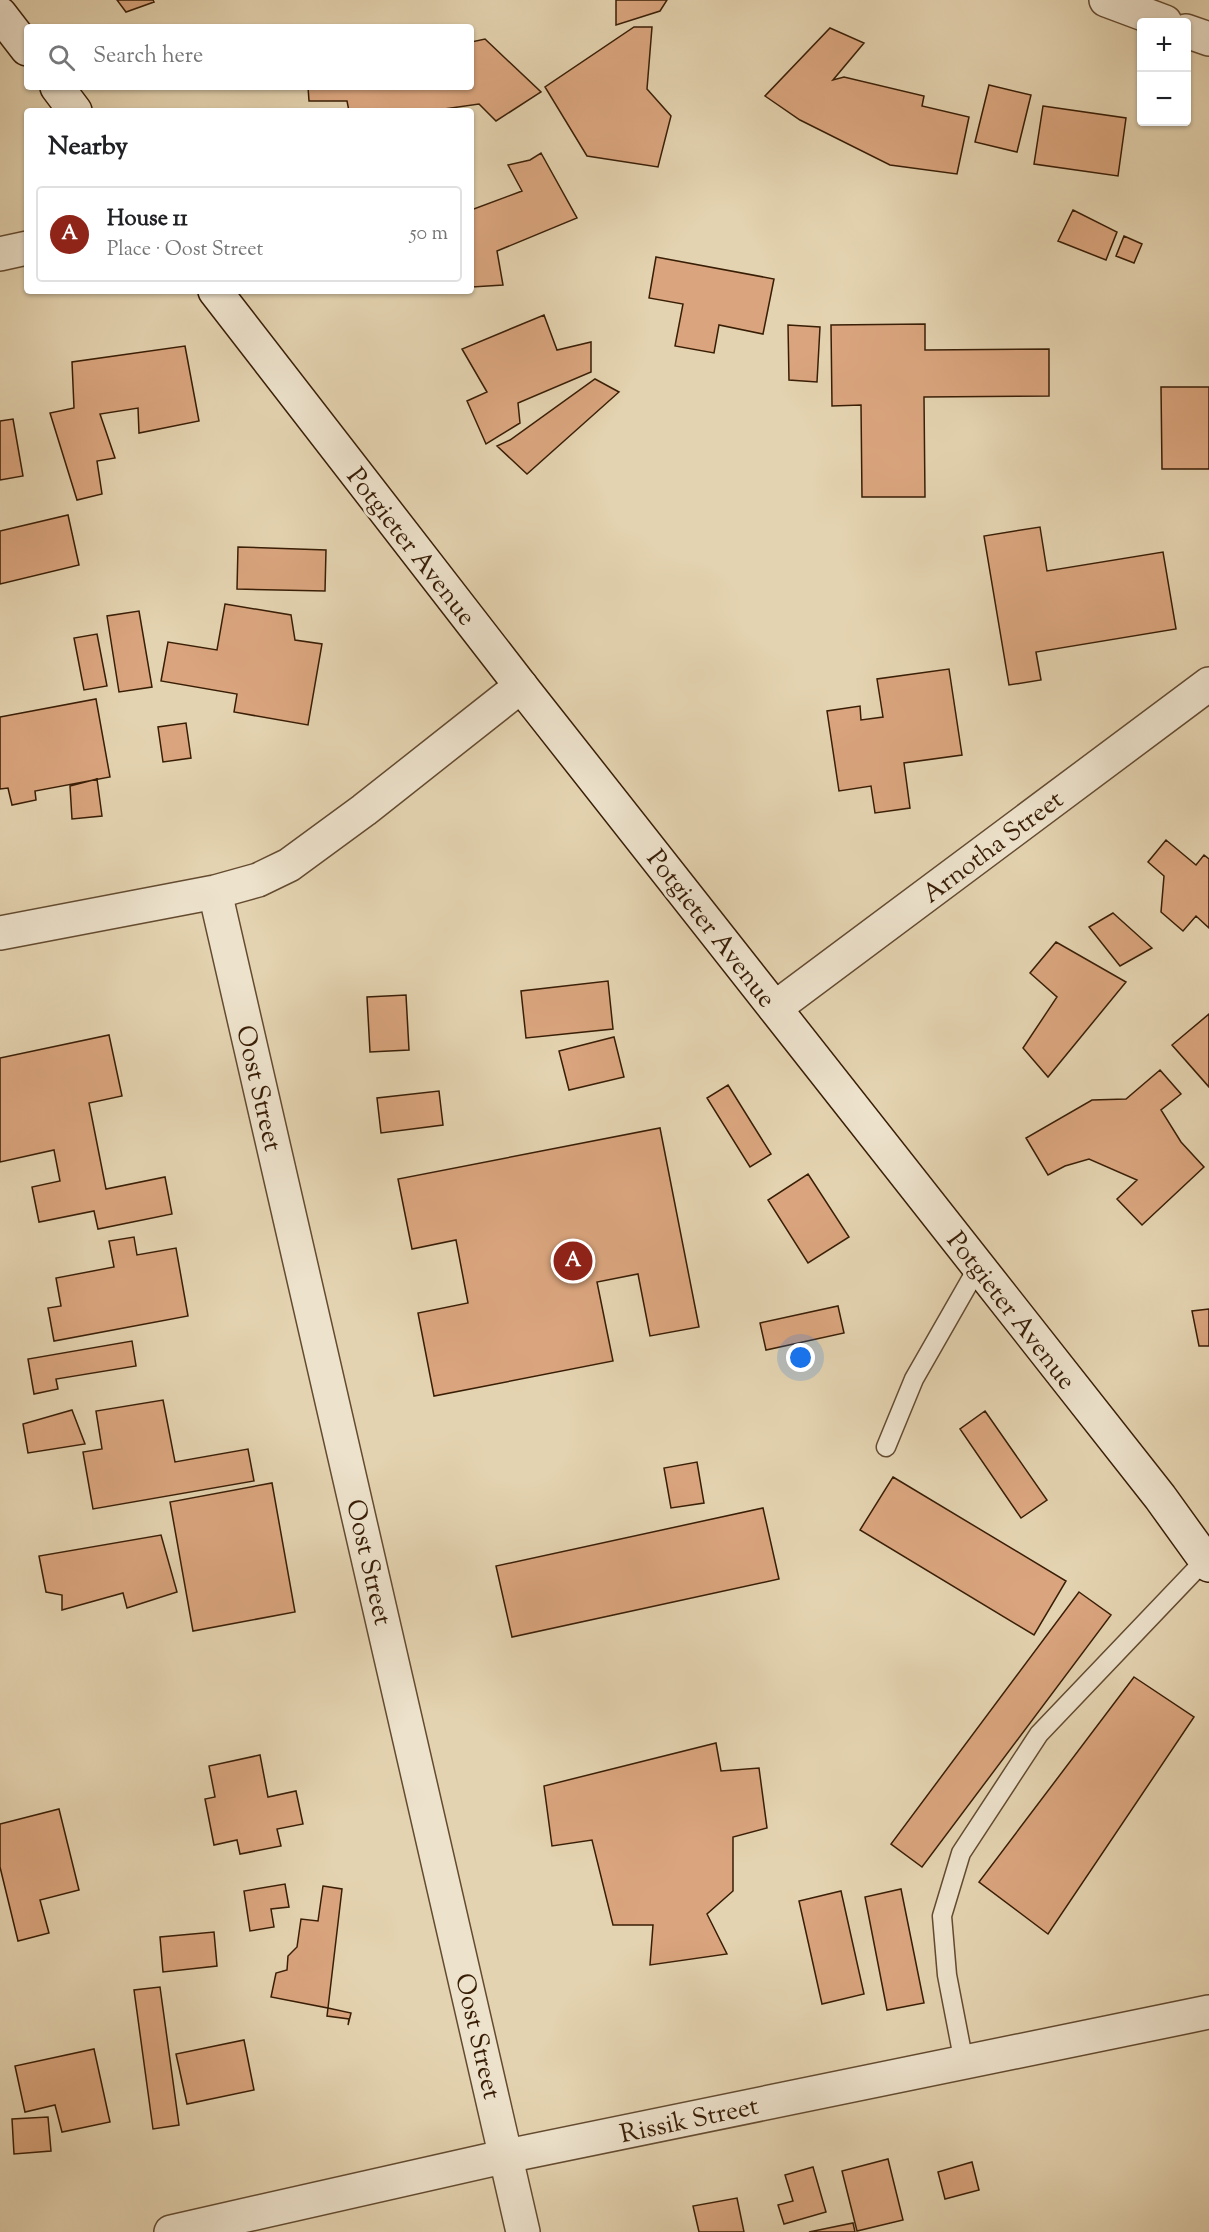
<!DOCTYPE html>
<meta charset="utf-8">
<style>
:root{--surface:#fff;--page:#f6f6f6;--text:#202124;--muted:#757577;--line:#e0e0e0;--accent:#8f2418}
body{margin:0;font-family:"Sorts Mill Goudy",serif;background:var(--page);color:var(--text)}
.controls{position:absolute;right:18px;top:18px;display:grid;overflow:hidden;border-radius:6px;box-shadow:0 2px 4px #0004}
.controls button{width:54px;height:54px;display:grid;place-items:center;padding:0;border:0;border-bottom:2px solid var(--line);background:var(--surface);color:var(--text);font:30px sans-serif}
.you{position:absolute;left:801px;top:1358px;width:21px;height:21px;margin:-15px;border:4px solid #fff;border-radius:50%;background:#1a73e8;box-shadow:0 0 0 9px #1a73e833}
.badge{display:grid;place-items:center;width:39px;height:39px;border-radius:50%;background:var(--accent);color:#fff;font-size:20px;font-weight:700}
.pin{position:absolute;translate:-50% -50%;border:3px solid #fff;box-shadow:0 2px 6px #0006}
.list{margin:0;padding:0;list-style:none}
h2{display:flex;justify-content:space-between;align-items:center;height:78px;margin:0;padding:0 24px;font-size:26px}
h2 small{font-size:20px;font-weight:400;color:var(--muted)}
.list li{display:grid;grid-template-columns:39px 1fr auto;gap:18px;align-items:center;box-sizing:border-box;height:96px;margin:0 12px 12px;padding:0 12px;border:2px solid var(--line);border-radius:6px}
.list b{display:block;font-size:22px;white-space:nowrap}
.list p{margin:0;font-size:20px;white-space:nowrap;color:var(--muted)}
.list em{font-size:20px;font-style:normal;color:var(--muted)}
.icon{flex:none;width:33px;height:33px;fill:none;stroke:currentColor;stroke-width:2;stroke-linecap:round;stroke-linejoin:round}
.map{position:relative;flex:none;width:1209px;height:2232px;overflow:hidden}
.search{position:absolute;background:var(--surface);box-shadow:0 2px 4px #0004;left:24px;top:24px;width:450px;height:66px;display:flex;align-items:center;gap:15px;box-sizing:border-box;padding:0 21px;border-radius:6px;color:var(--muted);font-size:22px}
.panel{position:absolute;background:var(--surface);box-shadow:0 2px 4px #0004;left:24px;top:108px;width:450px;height:186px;border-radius:6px}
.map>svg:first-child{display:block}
.building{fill:#daa57e;stroke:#391e06;stroke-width:1.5}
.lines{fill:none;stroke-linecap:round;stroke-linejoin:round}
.lane-casing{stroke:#644b30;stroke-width:21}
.street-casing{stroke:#644b30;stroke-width:36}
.secondary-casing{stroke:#391e06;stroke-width:36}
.lane{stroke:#ede2cc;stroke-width:18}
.street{stroke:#ede2cc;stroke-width:33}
.secondary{stroke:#ede2cc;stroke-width:33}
.labels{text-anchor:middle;stroke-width:6;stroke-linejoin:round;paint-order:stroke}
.street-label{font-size:26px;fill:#391e06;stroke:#ede2cc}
</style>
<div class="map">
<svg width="1209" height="2232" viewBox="0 0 1209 2232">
<rect width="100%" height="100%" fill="#e4d3b0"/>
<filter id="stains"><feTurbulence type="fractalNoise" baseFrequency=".00333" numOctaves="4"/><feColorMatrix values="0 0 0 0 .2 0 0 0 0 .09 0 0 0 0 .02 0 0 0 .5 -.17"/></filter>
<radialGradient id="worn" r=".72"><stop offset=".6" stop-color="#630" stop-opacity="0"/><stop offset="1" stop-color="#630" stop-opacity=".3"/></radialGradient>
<path class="building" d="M117,0H153L154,2L126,12Z
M616,0H667L660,11L616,25Z
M634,27H652L647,89L671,116L658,167L587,156L545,87Z
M830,28L864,43L833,80L844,77L924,96L922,106L969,117L957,174L890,165L800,120L765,96Z
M485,39L541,92L496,121L479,104L430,111H349L347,101H309L308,87H471V42Z
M989,85L1031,95L1017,152L975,142Z
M1043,106L1126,118L1118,176L1034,164Z
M541,153L577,218L497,251L503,285L472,287L471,210L522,191L508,165L530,160Z
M1073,210L1117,232L1106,260L1058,241Z
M1124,236L1142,244L1134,263L1116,256Z
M656,257L774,279L763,334L719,325L714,353L675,346L683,304L649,298Z
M544,315L557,350L591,342V372L518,403L520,423L486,444L467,401L487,392L462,349Z
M925,324V350L1049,349V396L924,397L925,497H862L861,405L832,406L831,325Z
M788,325L820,327L817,382L789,380Z
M185,346L199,421L139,433L138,408L100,414L115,458L97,461L102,494L77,500L50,413L74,408L72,362Z
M595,379L619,392L527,474L497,446L510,440Z
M1161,387H1209V469H1162Z
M13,419L23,476L0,480V421Z
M68,515L79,565L0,584V531Z
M1040,527L1047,571L1163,552L1176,629L1036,652L1041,680L1009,685L984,536Z
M238,547L326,550L325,591L237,589Z
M225,604L291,615L295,640L322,644L308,725L234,712L237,694L161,681L168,642L217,650Z
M139,611L152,687L119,692L107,616Z
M97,634L107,686L84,690L74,638Z
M949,669L962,755L904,763L910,808L875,813L871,786L839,791L827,711L860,706L861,720L883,717L877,679Z
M96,699L110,777L35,791L36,800L12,805L8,788L0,789V717Z
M186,723L191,758L163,762L158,727Z
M97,779L102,816L72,819L70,786Z
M1166,840L1196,865L1204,855L1209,859V928L1196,916L1183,931L1161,912L1164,876L1148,862Z
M1113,913L1152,948L1120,966L1089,927Z
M1056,942L1126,982L1048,1077L1023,1048L1057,997L1030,973Z
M608,981L613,1029L526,1038L521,991Z
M406,995L409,1050L370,1052L367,997Z
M1209,1014V1087L1172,1045Z
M109,1035L122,1096L89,1103L106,1189L165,1177L172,1214L98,1229L94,1211L39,1222L32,1187L60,1181L54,1150L0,1162V1058Z
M614,1037L624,1077L569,1090L559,1051Z
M1160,1070L1181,1094L1161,1110L1181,1142L1204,1167L1142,1225L1117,1199L1137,1180L1089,1159L1065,1166L1048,1175L1026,1138L1092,1100L1126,1099Z
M728,1085L771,1154L750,1167L707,1098Z
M439,1091L443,1125L381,1133L377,1098Z
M660,1128L699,1327L650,1336L638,1274L597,1282L613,1361L434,1396L418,1313L468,1303L456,1240L412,1249L398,1179Z
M808,1174L849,1237L808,1263L768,1200Z
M134,1237L137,1255L176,1248L188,1316L54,1341L48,1308L61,1306L56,1278L114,1267L109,1241Z
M838,1306L844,1333L766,1350L760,1323Z
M1209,1309V1346H1199L1192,1311Z
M132,1341L136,1366L56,1379L58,1389L34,1394L28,1359Z
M163,1400L175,1462L248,1449L254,1481L93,1509L83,1452L102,1449L96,1411Z
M72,1410L85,1444L28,1453L23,1424Z
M985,1411L1047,1500L1021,1518L960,1429Z
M697,1462L704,1503L671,1508L664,1468Z
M893,1477L1066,1581L1034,1635L860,1530Z
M272,1483L295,1612L193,1631L170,1502Z
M763,1508L779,1579L512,1637L496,1566Z
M161,1535L177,1592L127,1608L123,1593L62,1610V1595L46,1592L39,1556Z
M1079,1592L1111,1615L922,1867L891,1844Z
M1134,1677L1194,1717L1048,1934L979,1882Z
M716,1743L721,1771L759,1768L767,1828L733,1837V1891L707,1914L727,1954L650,1965L653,1925H613L592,1840L552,1846L544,1786Z
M260,1755L268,1797L296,1791L303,1824L277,1829L281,1846L240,1854L237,1840L214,1845L205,1799L215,1797L209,1766Z
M59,1809L79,1890L40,1900L49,1933L18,1941L0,1867V1824Z
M285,1884L289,1907L271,1909L274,1927L250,1931L244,1891Z
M323,1886L342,1889L328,2008L271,1997L276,1973L287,1970L288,1956L297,1947L301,1919L318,1921Z
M901,1889L924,2003L887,2010L865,1897Z
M841,1891L864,1994L822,2004L799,1901Z
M214,1932L217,1966L163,1972L160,1937Z
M160,1987L179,2125L153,2129L134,1990Z
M328,2008L351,2013L348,2025L349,2019L327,2016Z
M244,2040L254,2090L187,2104L176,2054Z
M94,2049L110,2122L62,2132L55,2105L25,2112L15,2066Z
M48,2117L51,2151L14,2154L12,2119Z
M888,2159L903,2220L857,2231L842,2171Z
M972,2162L979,2190L945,2199L938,2172Z
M813,2167L826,2212L784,2224L778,2205L793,2201L785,2175Z
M737,2198L744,2232H699L693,2206Z
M853,2223L855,2232H809Z"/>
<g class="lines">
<defs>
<path id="lane" d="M886,1447L914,1379L978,1267
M964,2063L947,1975L942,1916L961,1853L1039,1734L1205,1560"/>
<path id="street" d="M1106,0L1165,22
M1186,31L1209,39
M0,254L27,248
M215,892L523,2232
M0,933L215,892L258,880L289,865L364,810L521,686
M775,1008L1209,684
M171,2232L507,2156L1209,2012"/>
<path id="secondary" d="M0,14L27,49
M57,87L75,111
M215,291L521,686L1160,1497L1209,1565"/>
</defs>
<use href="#lane" class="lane-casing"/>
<use href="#street" class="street-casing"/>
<use href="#secondary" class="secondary-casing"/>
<use href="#lane" class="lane"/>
<use href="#street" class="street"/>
<use href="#secondary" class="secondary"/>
</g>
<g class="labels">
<g class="street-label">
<text transform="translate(412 546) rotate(52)" y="9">Potgieter Avenue</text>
<text transform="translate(992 846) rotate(-37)" y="9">Arnotha Street</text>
<text transform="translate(712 928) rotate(52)" y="9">Potgieter Avenue</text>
<text transform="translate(260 1088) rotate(77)" y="9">Oost Street</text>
<text transform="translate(1012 1310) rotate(52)" y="9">Potgieter Avenue</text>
<text transform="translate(370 1562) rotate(77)" y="9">Oost Street</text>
<text transform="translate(479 2036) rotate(77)" y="9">Oost Street</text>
<text transform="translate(689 2119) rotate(-12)" y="9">Rissik Street</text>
</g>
</g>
<rect width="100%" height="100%" filter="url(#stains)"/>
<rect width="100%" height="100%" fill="url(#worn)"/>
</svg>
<div class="controls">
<button>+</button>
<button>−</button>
</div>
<div class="you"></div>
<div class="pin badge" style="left:573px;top:1261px">A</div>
<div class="search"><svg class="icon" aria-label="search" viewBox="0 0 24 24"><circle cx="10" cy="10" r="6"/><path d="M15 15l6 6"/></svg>Search here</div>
<section class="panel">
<h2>Nearby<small></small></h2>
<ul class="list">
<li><span class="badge">A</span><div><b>House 11</b><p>Place · Oost Street</p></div><em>50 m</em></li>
</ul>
</section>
</div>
